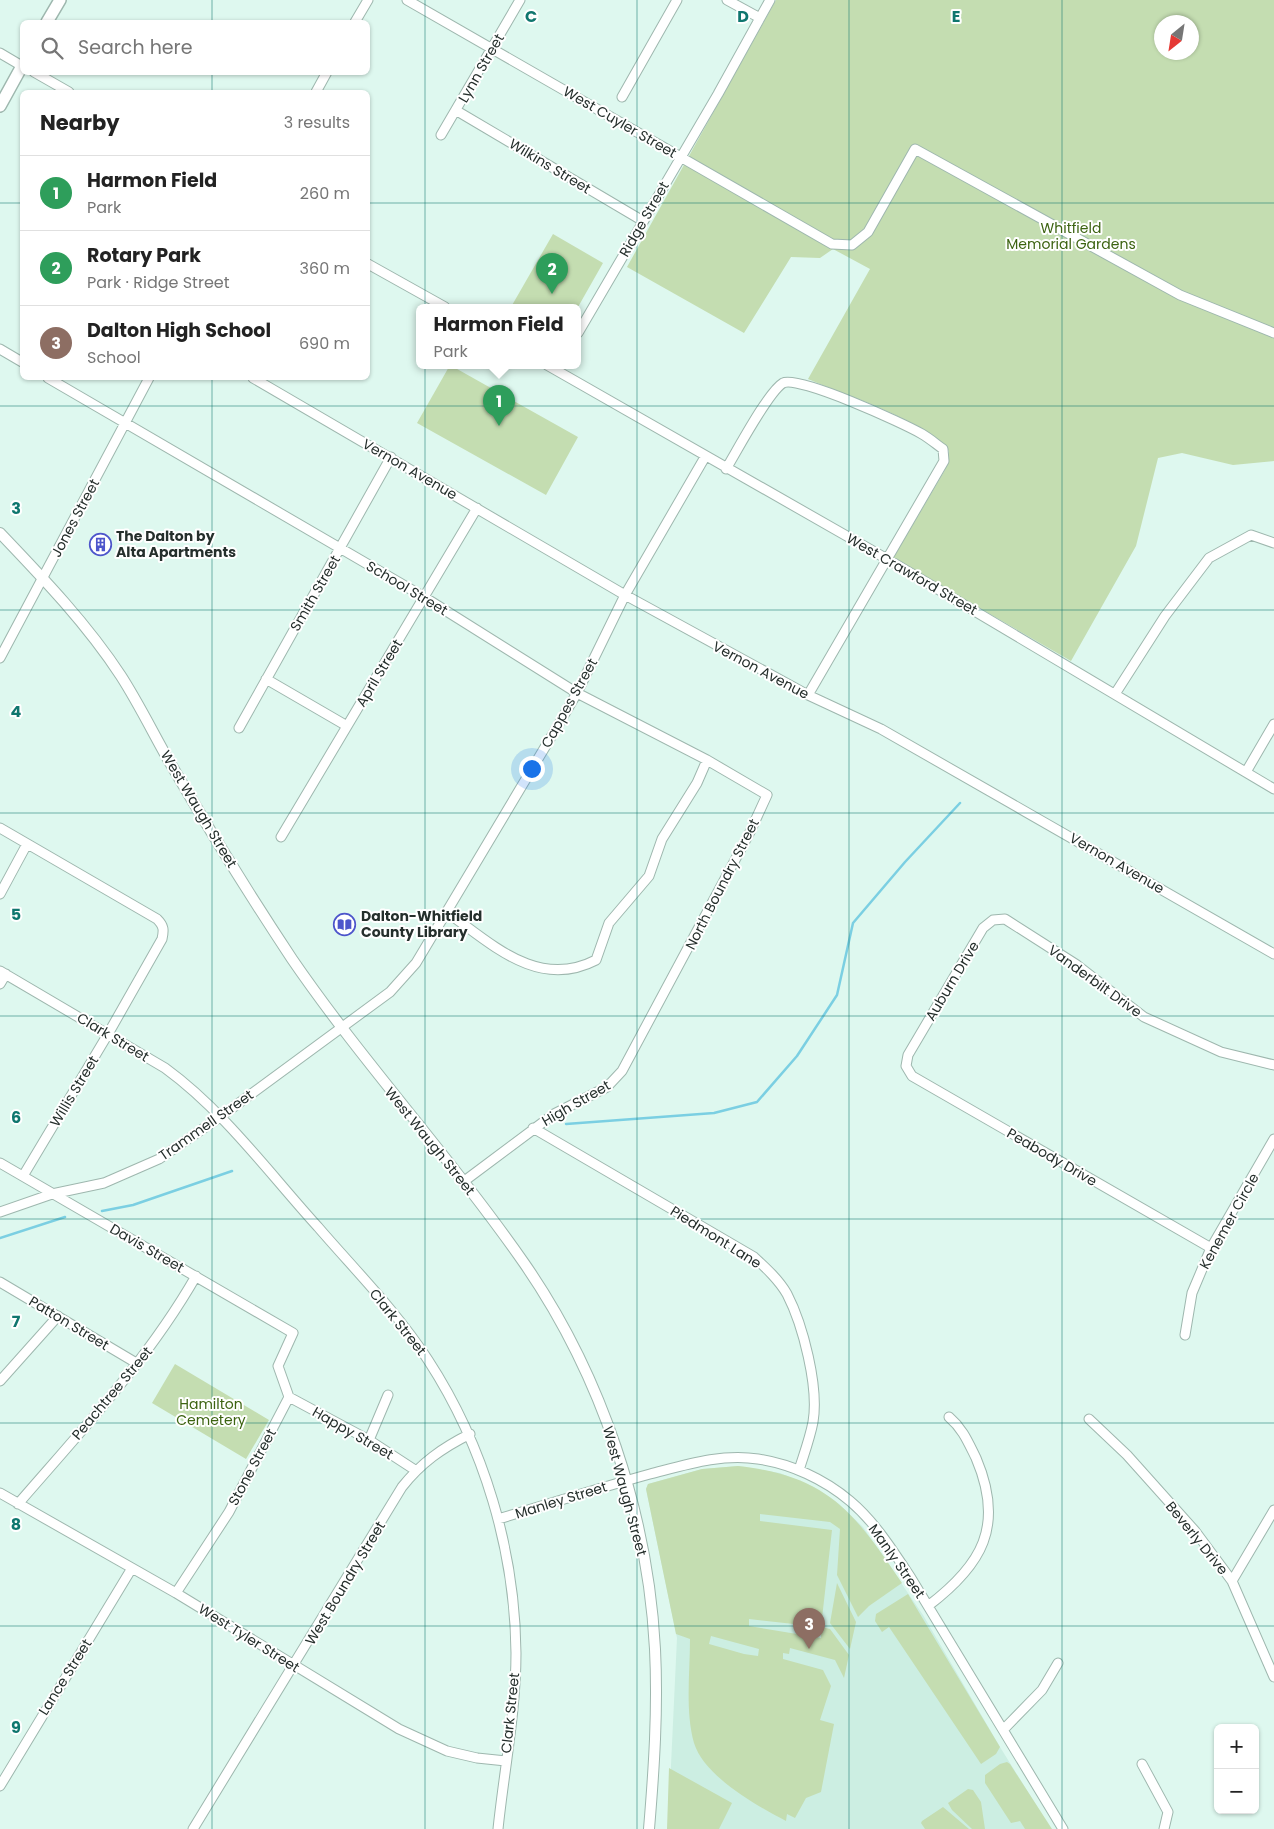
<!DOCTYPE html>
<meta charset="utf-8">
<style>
:root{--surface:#fff;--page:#f6f6f6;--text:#222;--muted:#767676;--line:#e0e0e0;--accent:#4d55cb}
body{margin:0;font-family:Poppins,sans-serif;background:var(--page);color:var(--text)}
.controls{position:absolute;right:15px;bottom:15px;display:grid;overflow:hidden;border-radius:8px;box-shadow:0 1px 4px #0004}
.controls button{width:45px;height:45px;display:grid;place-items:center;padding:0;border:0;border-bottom:1px solid var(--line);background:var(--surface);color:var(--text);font:25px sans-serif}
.compass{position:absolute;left:1154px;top:15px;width:45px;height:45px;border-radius:50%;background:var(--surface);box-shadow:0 1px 4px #0004;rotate:210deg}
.you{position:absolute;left:531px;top:768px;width:18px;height:18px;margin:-12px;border:4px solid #fff;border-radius:50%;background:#1a73e8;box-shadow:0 0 0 8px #1a73e833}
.badge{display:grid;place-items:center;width:32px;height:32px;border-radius:50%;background:var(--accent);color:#fff;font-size:16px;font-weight:700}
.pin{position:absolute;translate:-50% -41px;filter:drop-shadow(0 1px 2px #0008)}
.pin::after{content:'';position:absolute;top:26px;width:18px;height:15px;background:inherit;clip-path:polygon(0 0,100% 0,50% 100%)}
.popup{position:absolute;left:416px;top:304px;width:165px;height:65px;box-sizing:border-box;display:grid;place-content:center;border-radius:8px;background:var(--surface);filter:drop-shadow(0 1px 4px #0005);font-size:16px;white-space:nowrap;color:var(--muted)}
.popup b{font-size:19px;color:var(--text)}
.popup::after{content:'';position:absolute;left:50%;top:100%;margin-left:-10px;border:10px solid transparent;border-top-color:var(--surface)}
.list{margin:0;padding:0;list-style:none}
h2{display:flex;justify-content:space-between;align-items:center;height:65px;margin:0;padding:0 20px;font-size:21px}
h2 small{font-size:16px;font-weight:400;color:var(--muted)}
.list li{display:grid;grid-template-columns:32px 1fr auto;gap:15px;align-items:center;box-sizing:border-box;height:75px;padding:0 20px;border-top:1px solid var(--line)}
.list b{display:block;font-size:19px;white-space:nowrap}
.list p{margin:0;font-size:16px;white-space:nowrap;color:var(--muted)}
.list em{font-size:16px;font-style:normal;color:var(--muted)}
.icon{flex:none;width:28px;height:28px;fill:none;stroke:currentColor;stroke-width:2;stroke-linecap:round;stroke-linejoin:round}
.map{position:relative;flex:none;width:1274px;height:1829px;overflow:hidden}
.search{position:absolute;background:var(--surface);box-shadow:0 1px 4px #0004;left:20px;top:20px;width:350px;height:55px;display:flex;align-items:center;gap:12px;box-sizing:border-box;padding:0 18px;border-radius:8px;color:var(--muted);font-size:19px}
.panel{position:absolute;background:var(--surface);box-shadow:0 1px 4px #0004;left:20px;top:90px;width:350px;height:290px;border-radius:8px}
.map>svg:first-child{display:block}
.built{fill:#cceee2}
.green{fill:#c4ddb1;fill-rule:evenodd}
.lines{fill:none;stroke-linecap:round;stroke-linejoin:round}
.stream{stroke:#7bcfe2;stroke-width:2.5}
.minor-casing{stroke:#9eb7ae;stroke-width:11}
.tertiary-casing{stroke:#9eb7ae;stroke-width:12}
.secondary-casing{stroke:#9eb7ae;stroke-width:14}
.minor{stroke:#fff;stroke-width:9}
.tertiary{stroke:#fff;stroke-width:10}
.secondary{stroke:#fff;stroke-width:11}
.grid{fill:none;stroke:#0f766e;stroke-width:1;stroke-opacity:0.55}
.labels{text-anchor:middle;stroke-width:4;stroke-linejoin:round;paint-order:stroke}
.street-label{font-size:14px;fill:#252f2c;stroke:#fff}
.park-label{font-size:14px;fill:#3c6311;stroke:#fff}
.poi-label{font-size:14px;font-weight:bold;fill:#252f2c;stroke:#fff;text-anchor:start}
.grid-label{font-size:16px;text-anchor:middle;font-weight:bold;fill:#0f766e;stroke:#fff;stroke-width:4;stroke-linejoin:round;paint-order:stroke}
</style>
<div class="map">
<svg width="1274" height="1829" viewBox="0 0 1274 1829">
<rect width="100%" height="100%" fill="#def8ef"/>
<path class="built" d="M738,1466L780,1473L814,1487L839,1504L863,1527L923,1615L1000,1747L1051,1829H668L677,1638L646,1489L648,1484L702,1469Z"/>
<path class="green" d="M776,0H1274V461L1233,465L1182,453L1158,458L1136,546L1071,661L893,558L945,470L949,451C923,419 847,396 808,379L870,269L833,249L820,258L791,257L744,333L627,267ZM1162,22H1192V52H1162Z
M553,234L603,263L578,307H511Z
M450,365L578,437L546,495L417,423Z
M175,1364L269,1420L246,1459L152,1403Z
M738,1466C828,1476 854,1512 902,1583L869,1606L858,1617L837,1575L840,1529L830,1522L760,1514V1521L832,1530L821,1627L830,1629L849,1655L844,1678L835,1660L790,1648L789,1654L783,1653V1659L823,1670L831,1686L820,1720L834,1724L821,1792L806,1798L795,1818L787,1814L786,1821C757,1806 704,1776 694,1743C685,1710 690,1673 690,1639L676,1634L646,1489L648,1484L702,1469ZM749,1619L821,1627V1638L749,1626ZM711,1636L759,1649L758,1656L744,1654L709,1644Z
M837,1583L856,1622L850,1649L830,1623Z
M908,1594L1000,1747L996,1754L981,1764L889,1627L882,1632L875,1621L876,1614Z
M1007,1762L1010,1764L1052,1829H1025L1020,1821L1011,1823L985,1783V1775L1000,1764Z
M669,1768L732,1803L719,1829H667Z
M968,1789L973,1790L981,1802L985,1829H972L952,1810L948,1803Z
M943,1807L969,1829H925L921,1823L922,1821Z"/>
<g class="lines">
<path class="stream" d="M566,1124L714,1113L757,1102L797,1056L837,995L853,923L905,862L960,803
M102,1211L133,1205L232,1171
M0,1238L65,1217"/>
<defs>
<path id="minor" d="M407,0L832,244L852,245L868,232L915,149L1180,295L1274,333
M727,0L760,18
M355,22L368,0
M0,53L22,66
M34,72L69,92
M316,92L327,72
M622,97L677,0
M457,111L643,221
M441,135L520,0
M368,264L445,307
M578,333L718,94L770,0
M0,349L22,362
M547,365L887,559L1274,789
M48,378L424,597L577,693L707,760L767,795L750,832L622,1071L607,1087L554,1114L463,1182
M253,378L625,595L808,695L881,729L1274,954
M726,469C737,451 768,392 783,383C798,375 903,423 922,434C929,438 936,444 943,449L944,461L808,695
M0,658L149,378
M266,679L347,726
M1115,694L1165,616L1209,558L1251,535L1274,543
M239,728L391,457
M1246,772L1274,724
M0,828L157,919C164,926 164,930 162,939L108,1034L23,1176
M281,837L477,508
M0,894L27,844
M448,913C492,944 538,990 596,960L609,923L649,876L662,839L697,783L707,760
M0,971L165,1068C224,1111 269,1173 318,1227C355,1270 397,1312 428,1360C484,1446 515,1550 516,1653C516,1712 504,1771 498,1829
M0,984L6,974
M533,1128L754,1257C766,1268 779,1280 787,1294C803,1325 819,1387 813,1422C810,1438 804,1454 799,1470
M0,1163L293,1333L278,1366L289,1397L229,1512L176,1593
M0,1212L52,1194L104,1183L159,1159L220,1117L390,992L416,963L557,727L577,693L625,595L705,457
M1211,1248L912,1076L906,1066L908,1055L983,928L993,920L1005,919L1077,965L1144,1017L1221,1052L1274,1065
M0,1282L138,1364
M1185,1335L1192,1293L1211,1248L1274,1139
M0,1381L58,1316
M289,1397L369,1440L415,1470
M1089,1419L1127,1455L1195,1531L1232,1581L1274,1677
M369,1440L388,1395
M0,1493L176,1593L399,1729L447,1751L477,1758L506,1761
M18,1504C81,1431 148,1360 196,1276
M498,1519C549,1504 599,1488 650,1474C685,1465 722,1453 758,1459C791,1464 824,1479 850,1501C875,1522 893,1551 911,1578L1063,1829
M1232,1581L1274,1510
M928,1606C982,1565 1005,1526 976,1458C968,1442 963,1429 949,1417
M1003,1730L1042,1690L1058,1663
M1142,1764L1168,1812L1164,1829
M0,1786L132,1568
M193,1829L402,1487C421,1463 442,1448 470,1434"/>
<path id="tertiary" d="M0,533C43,578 87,624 121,676C139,704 153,733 169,761C208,828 249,894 292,959C364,1064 451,1158 524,1263C601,1374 648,1514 655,1649C658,1709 654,1769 649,1829"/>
<path id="secondary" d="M47,22L60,0
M0,106L22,66"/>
</defs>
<use href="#minor" class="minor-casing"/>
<use href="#tertiary" class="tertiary-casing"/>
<use href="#secondary" class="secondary-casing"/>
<use href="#minor" class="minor"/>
<use href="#tertiary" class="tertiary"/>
<use href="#secondary" class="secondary"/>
</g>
<path class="grid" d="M212,0V22M425,0V1829M637,0V1829M849,0V1829M1062,0V1829M212,72V92M0,203H22M368,203H1274M212,378V1829M0,406H1274M0,610H1274M0,813H1274M0,1016H1274M0,1219H1274M0,1423H1274M0,1626H1274"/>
<defs>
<symbol id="building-ring" viewBox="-11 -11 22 22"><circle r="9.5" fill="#fff" stroke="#4d55cb" stroke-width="1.5"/><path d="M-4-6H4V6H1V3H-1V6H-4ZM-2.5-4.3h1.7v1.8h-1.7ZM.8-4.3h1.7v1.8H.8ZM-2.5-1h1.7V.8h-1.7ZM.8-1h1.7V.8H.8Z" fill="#4d55cb"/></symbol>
<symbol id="library-ring" viewBox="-11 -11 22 22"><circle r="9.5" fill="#fff" stroke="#4d55cb" stroke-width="1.5"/><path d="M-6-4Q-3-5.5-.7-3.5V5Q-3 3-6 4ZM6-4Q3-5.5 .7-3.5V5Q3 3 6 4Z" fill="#4d55cb"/></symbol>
</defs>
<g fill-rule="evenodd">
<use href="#building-ring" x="88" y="532" width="25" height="25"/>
<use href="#library-ring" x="332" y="912" width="25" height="25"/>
</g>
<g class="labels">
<g class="street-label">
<text transform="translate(481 68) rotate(-60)" y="5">Lynn Street</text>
<text transform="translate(620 122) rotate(30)" y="5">West Cuyler Street</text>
<text transform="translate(550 166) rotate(31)" y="5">Wilkins Street</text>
<text transform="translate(644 219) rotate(-60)" y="5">Ridge Street</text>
<text transform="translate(410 469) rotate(30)" y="5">Vernon Avenue</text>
<text transform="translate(75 518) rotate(-62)" y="5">Jones Street</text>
<text transform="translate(912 574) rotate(30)" y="5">West Crawford Street</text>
<text transform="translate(407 588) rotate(31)" y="5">School Street</text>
<text transform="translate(315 593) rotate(-60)" y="5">Smith Street</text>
<text transform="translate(761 670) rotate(28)" y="5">Vernon Avenue</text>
<text transform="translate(379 673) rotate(-59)" y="5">April Street</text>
<text transform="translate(569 703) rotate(-61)" y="5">Cappes Street</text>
<text transform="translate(199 809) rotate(59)" y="5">West Waugh Street</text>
<text transform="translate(1117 863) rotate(30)" y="5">Vernon Avenue</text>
<text transform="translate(722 884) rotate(-63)" y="5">North Boundry Street</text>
<text transform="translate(952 981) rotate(-59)" y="5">Auburn Drive</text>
<text transform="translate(1095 981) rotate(36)" y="5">Vanderbilt Drive</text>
<text transform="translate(113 1037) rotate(31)" y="5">Clark Street</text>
<text transform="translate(74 1091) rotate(-59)" y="5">Willis Street</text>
<text transform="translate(576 1103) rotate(-30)" y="5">High Street</text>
<text transform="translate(206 1125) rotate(-35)" y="5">Trammell Street</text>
<text transform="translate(430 1141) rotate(51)" y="5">West Waugh Street</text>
<text transform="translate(1052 1157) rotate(30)" y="5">Peabody Drive</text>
<text transform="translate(1229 1221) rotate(-61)" y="5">Kenemer Circle</text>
<text transform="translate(716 1237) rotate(32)" y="5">Piedmont Lane</text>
<text transform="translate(147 1248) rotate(30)" y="5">Davis Street</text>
<text transform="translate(398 1322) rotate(51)" y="5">Clark Street</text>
<text transform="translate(69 1323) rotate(31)" y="5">Patton Street</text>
<text transform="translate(112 1393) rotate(-50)" y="5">Peachtree Street</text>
<text transform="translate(353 1433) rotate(30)" y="5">Happy Street</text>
<text transform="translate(252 1467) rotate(-62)" y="5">Stone Street</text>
<text transform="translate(625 1491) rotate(75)" y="5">West Waugh Street</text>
<text transform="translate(561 1500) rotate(-17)" y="5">Manley Street</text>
<text transform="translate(1197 1538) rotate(51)" y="5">Beverly Drive</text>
<text transform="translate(897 1561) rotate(55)" y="5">Manly Street</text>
<text transform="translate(345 1583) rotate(-59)" y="5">West Boundry Street</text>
<text transform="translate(249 1638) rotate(32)" y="5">West Tyler Street</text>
<text transform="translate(65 1677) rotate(-58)" y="5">Lance Street</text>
<text transform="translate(510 1713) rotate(-84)" y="5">Clark Street</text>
</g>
<g class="park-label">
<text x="1071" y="233">Whitfield<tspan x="1071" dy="16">Memorial Gardens</tspan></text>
<text x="211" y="1409">Hamilton<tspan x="211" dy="16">Cemetery</tspan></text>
</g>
<g class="poi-label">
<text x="116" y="541">The Dalton by<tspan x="116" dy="16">Alta Apartments</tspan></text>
<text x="361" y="921">Dalton-Whitfield<tspan x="361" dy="16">County Library</tspan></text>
</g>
</g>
<g class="grid-label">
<text x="531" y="22">C</text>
<text x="743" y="22">D</text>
<text x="956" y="22">E</text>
<text x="16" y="514">3</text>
<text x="16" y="717">4</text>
<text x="16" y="920">5</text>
<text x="16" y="1123">6</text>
<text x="16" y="1327">7</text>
<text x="16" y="1530">8</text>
<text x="16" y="1733">9</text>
</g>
</svg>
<div class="controls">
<button>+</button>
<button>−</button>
</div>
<svg class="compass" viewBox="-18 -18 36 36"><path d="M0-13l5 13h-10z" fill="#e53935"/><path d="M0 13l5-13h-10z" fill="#767676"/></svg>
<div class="you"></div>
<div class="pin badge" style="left:499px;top:426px;background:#2e9e5b">1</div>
<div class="popup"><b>Harmon Field</b>Park</div>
<div class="pin badge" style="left:552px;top:294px;background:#2e9e5b">2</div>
<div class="pin badge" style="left:809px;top:1649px;background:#8d6e63">3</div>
<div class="search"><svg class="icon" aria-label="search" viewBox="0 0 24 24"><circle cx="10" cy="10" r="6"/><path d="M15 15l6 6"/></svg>Search here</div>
<section class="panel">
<h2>Nearby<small>3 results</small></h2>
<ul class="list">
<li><span class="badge" style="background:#2e9e5b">1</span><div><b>Harmon Field</b><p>Park</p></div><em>260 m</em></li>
<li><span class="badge" style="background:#2e9e5b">2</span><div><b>Rotary Park</b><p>Park · Ridge Street</p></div><em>360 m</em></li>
<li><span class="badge" style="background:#8d6e63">3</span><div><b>Dalton High School</b><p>School</p></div><em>690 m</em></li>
</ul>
</section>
</div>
